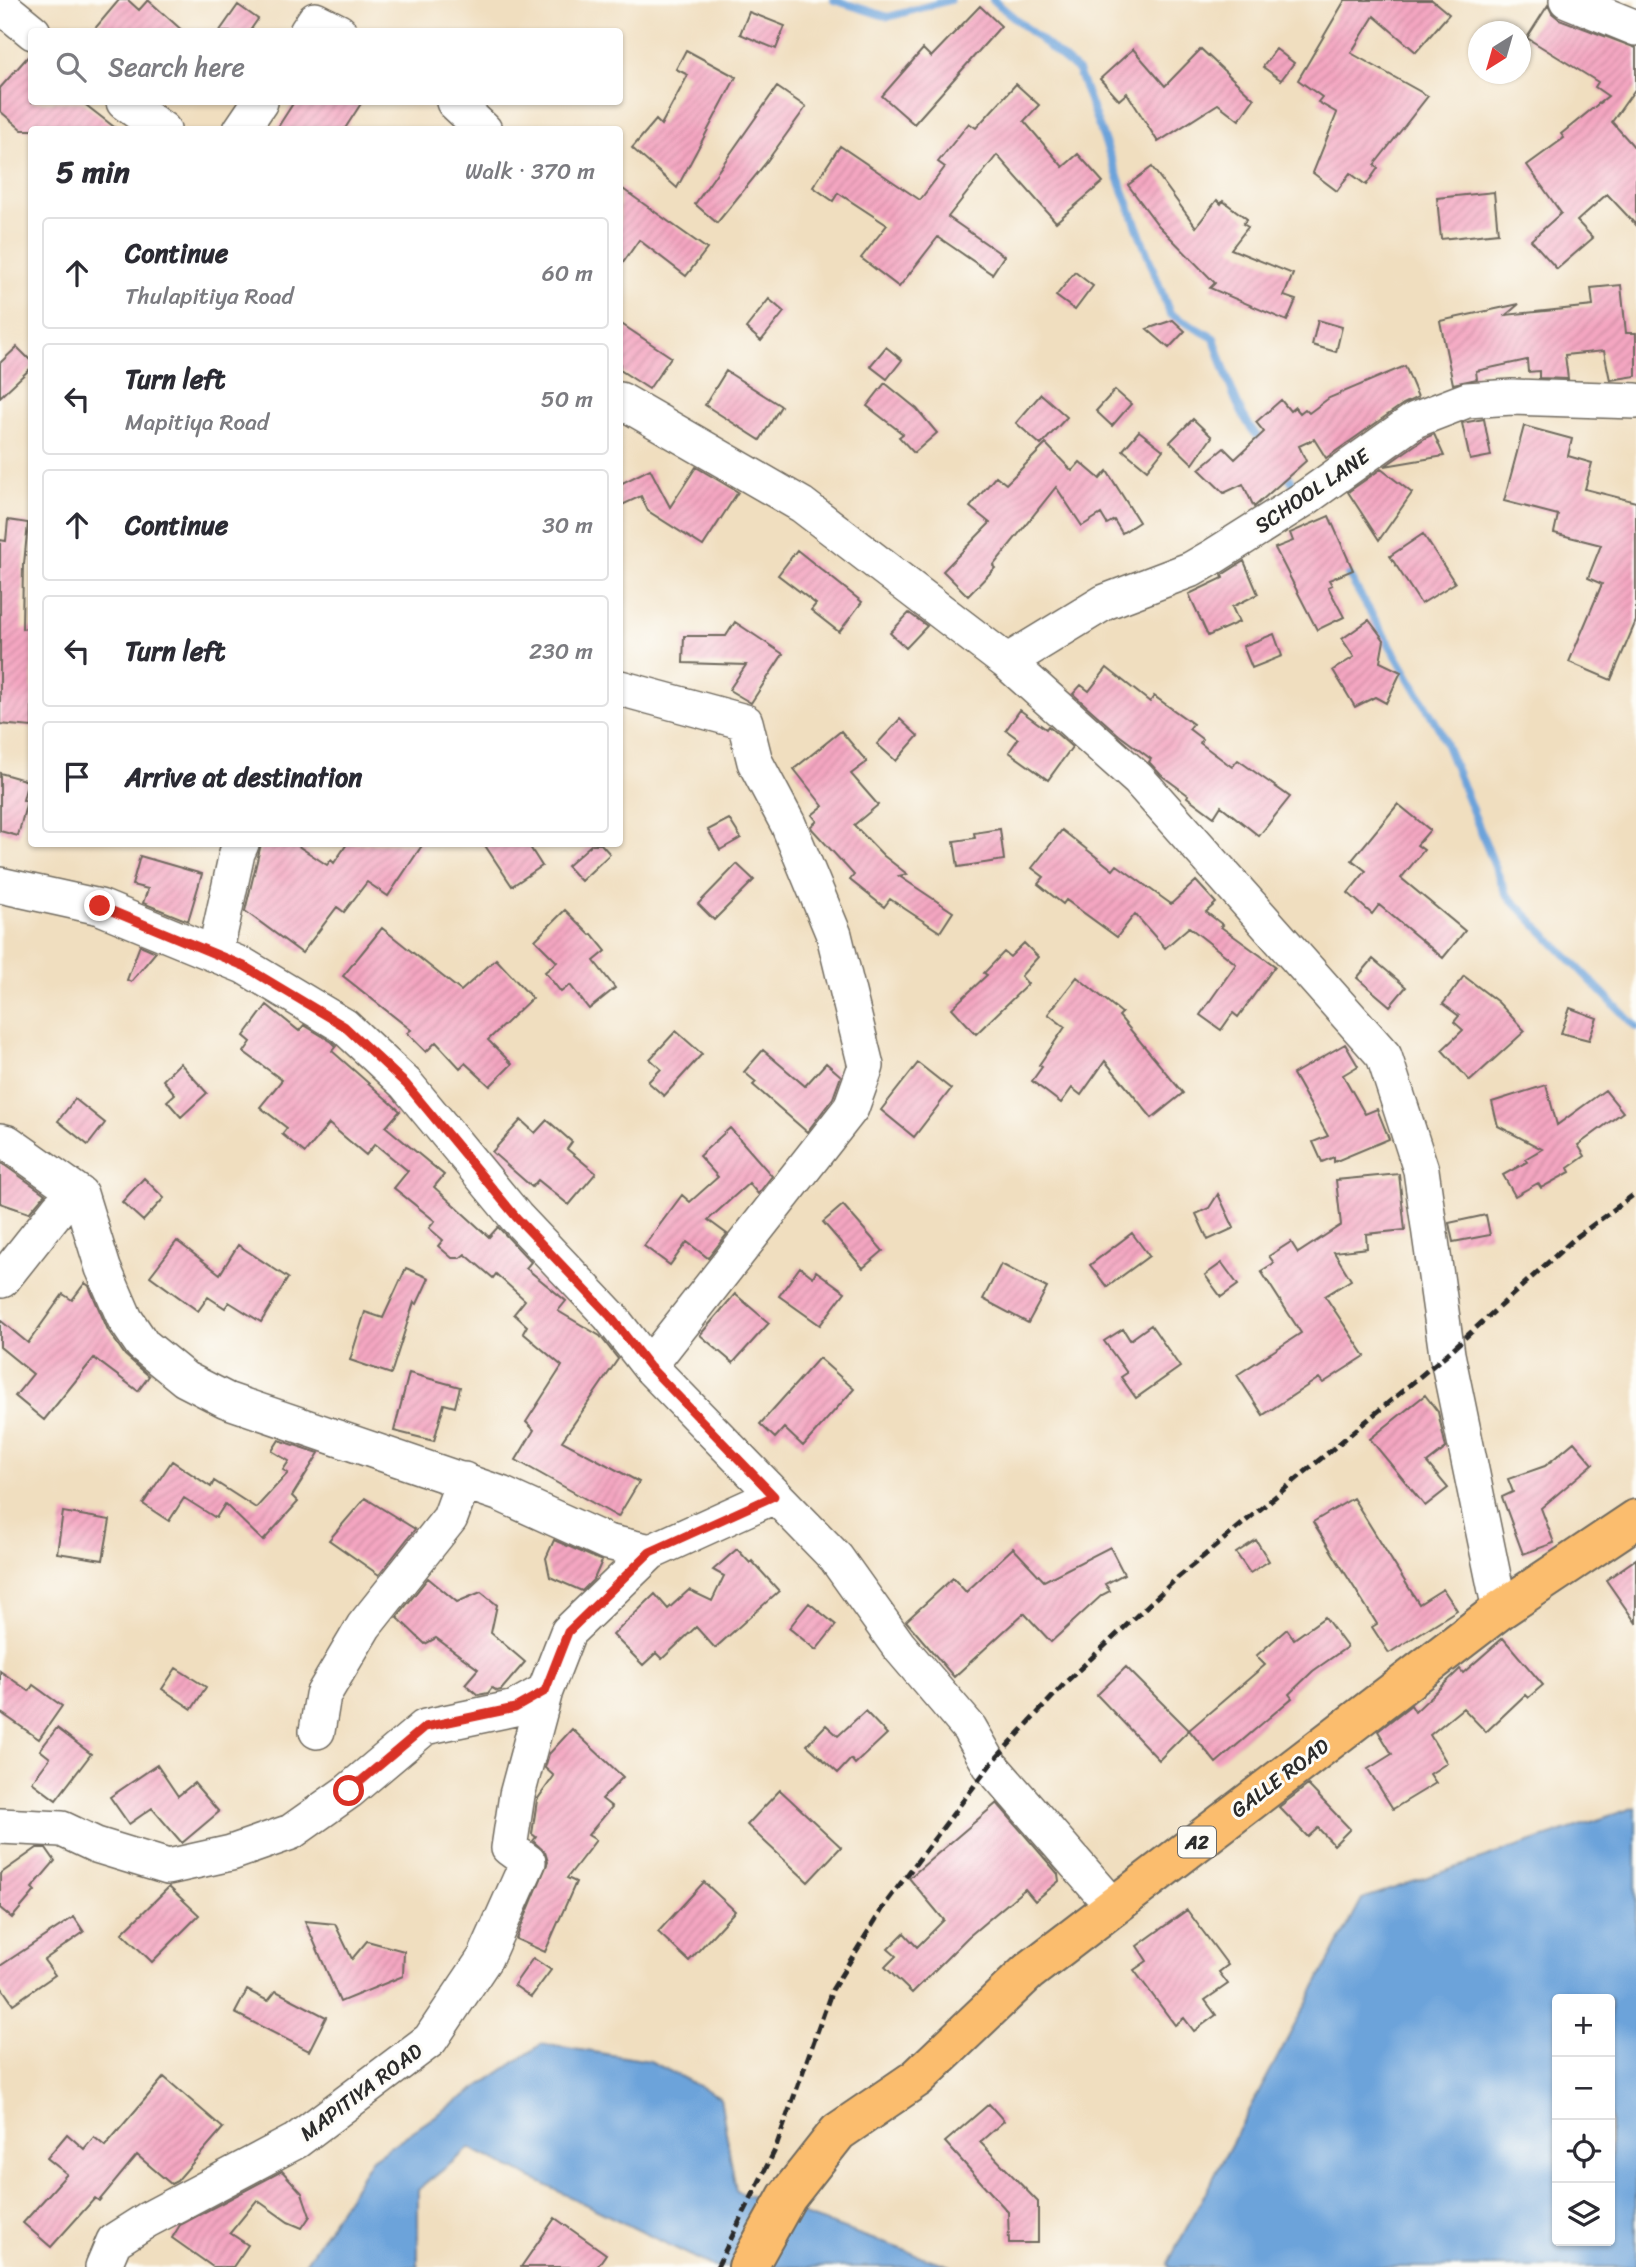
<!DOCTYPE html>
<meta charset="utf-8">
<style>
:root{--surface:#fff;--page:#f7f7f7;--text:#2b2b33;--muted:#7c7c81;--line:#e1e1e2}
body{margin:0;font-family:Sriracha,sans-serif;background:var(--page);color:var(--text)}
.controls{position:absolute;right:21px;bottom:21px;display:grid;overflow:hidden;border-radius:7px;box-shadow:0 2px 5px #0004}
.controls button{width:63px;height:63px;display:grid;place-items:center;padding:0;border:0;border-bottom:2px solid var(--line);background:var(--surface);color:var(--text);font:35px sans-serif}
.compass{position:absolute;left:1468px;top:21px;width:63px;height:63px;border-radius:50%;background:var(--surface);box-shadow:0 2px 5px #0004;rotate:217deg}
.stop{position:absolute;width:21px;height:21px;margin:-16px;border:5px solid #d93025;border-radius:50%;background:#fff}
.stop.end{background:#d93025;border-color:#fff;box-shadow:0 2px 7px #0008}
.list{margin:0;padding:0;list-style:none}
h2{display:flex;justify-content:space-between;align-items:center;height:91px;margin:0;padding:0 28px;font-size:30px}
h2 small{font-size:23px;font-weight:400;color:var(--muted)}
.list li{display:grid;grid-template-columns:46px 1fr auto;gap:21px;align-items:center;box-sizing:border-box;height:112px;margin:0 14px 14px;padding:0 14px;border:2px solid var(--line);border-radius:7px}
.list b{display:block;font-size:26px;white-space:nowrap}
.list p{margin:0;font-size:23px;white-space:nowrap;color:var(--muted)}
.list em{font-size:23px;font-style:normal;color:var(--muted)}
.icon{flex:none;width:38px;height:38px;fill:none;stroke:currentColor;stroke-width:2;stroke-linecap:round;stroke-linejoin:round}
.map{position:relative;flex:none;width:1636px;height:2267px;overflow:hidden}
.search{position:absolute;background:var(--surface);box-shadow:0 2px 5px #0004;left:28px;top:28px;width:595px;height:77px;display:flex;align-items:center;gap:18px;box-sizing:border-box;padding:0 24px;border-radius:7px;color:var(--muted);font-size:26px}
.panel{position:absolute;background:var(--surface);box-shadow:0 2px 5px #0004;left:28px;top:126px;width:595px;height:721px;border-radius:7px}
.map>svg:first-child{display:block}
.water{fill:#6ca3da;stroke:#4c6782;stroke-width:2;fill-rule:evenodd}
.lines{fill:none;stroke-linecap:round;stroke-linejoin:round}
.stream{stroke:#6ca3da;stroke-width:8}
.building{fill:url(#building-hatch)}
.minor-casing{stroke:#706a5f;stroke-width:38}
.highway-casing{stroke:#706a5f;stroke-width:42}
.minor{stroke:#fff;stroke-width:35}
.highway{stroke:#fbbd6e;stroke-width:38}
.rail{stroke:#2b2b2b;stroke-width:5;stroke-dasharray:10 5;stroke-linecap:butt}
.route{stroke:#d93025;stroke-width:9}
.labels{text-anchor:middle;stroke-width:6;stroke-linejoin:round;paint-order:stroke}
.shield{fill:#fdfcf7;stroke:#6a6a68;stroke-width:2}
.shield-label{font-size:19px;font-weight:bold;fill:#2b2b2b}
.street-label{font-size:21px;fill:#2b2b2b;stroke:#fdfcf7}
</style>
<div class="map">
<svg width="1636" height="2267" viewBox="0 0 1636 2267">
<defs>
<pattern id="building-hatch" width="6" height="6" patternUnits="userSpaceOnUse" patternTransform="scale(1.75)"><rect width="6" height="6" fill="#f4a6c1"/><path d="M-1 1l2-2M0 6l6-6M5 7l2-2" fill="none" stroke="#d18fa6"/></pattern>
</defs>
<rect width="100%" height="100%" fill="#fdfcf7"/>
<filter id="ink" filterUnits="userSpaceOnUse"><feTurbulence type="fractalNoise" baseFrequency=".0143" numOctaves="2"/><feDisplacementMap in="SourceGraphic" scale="14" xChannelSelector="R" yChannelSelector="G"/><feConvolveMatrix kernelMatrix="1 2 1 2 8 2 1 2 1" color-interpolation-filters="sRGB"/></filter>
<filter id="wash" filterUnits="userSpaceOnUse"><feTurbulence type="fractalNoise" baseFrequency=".00686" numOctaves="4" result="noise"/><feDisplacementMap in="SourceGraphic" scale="28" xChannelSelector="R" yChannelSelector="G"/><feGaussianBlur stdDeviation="1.57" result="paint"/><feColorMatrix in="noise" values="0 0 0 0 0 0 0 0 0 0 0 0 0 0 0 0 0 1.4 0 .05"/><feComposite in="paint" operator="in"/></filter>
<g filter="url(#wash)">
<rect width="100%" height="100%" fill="#f0debf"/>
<path class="water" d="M1636,1807V2267H1169L1168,2263L1362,1899ZM1557,1999H1610V2241H1557Z
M542,2044L650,2061L720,2097L736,2191L952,2267H714L470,2148L418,2190V2267H303L372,2159Z"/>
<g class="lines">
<path class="stream" d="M834,0L888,17L950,0
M993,0L1078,71L1170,314L1214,338C1227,376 1236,415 1264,444
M1283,468L1299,492
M1342,564L1440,730L1506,894L1636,1027"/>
</g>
<g id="blocks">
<path class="building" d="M119,0H128L139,10L148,0L184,32H92Z
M1345,0H1432L1449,14L1416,52L1374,16L1351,53L1428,96L1374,165L1378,168L1366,185L1350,173L1337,191L1313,173L1337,113L1318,102L1322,97L1298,80Z
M238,5L258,19L249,32H219Z
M1548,5L1552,13L1559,19L1636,48V88L1612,122L1636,149V225L1607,194L1577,221L1593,238L1557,269L1531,240L1561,213L1527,165L1564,138L1561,134L1608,96L1595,87L1598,82L1527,38Z
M980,6L1001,26L914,124L882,96L923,49L931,57Z
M749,12L785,26L776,49L740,34Z
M1133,49L1165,86L1201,49L1254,99L1239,120L1218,104L1158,142L1127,93L1119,100L1100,79Z
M1276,49L1294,63L1281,80L1263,67Z
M686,50L736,77L677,188L632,148L656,120L661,125L688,75L676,69Z
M32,52V102H82L118,130H22L0,111V88Z
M1016,84L1039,105L1024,121L1063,167L1078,154L1103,182L1056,222L997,155L948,217L1004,256L992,274L938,237L899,287L861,258L887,225L838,193L833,201L813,187L840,146L920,200L945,167L938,162L969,123L976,128Z
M777,87L806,107L765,164L717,223L695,204Z
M294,102H362L344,130H276Z
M1152,167L1196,227L1217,200L1221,204L1223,201L1247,219L1243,224L1248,227L1231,249L1293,274L1284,296L1296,300L1287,321L1210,288L1215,283L1158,225L1128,185Z
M620,187L707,249L686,276L639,240L620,267Z
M1494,192L1498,233L1441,239L1437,198Z
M1075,272L1093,286L1075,310L1056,296Z
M1621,285L1626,333H1636V376L1610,380L1604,351L1565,355L1568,379L1539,378V371L1528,372L1527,360L1476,371L1477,379L1453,384L1440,321L1519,304L1506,315L1593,306L1591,288Z
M769,299L784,312L761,341L746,328Z
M1173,320L1185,331L1169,348L1147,329Z
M1318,320L1342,327L1336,352L1312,345Z
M620,323L671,357L649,389L620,370Z
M17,347L32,362V367L0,397V363Z
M886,347L902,360L887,379L870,366Z
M1405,366L1418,397L1403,404L1326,458L1314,439L1299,446L1306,461L1254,507L1243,484L1224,493L1199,469L1224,448L1235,459L1264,432L1256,422L1281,400L1290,411L1295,407L1300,413L1305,409L1309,413L1329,398Z
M726,371L781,406L760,440L705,405Z
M885,383L917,409L937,433L914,453L899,437L903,434L867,406Z
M1115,390L1131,404L1112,426L1096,411Z
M1041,394L1067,417L1041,445L1016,423Z
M1193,419L1212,437L1193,464L1170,442Z
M1484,419L1491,456L1470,460L1462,423Z
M1524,426L1572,439L1568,456L1592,463L1585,489L1636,502V621L1611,680L1569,662L1602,584L1588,578L1601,545L1554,533L1558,515L1504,501Z
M1139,431L1163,450L1147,470L1123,450Z
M1434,434L1444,456L1385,466L1425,438Z
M1046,444L1072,471L1080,462L1100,479L1107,471L1139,522L1122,533L1114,520L1107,524L1101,514L1082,526L1056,487L993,566L995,568L968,596L943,571L990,523L970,507L996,476L1006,484Z
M696,467L738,492L703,546L648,511L641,496L620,506V484L650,469L670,507Z
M1381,469L1412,493L1379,540L1348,492Z
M1329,516L1353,570L1329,580L1332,585L1328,587L1344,617L1317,630L1275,548L1293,541L1290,533Z
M8,520L28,523L24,564H23L22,629L32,627V727L0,724V540L6,541Z
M1423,534L1455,583L1421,604L1390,556Z
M797,550L862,602L839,632L811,610L816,604L778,575Z
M1244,561L1258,594L1232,607L1239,622L1208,636L1189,594L1223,578L1222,575Z
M909,613L927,626L906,648L890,633Z
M1369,620L1384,640L1380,662L1401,672L1386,703L1375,697L1355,707L1333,670L1354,657L1342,639Z
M735,622L783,654L751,703L729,690L746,665L683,663L684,636H726Z
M1274,634L1282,656L1252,668L1243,646Z
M1107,668L1150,702L1154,696L1193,724L1189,729L1202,739L1200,743L1232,767L1238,760L1290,797L1259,836L1221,806L1214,817L1187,797L1188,795L1161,775L1149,762L1151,759L1119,735L1073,694L1081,685L1089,691Z
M1020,710L1046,729L1048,726L1072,747L1048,780L1009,752L1018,739L1006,730Z
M900,719L918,736L896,761L877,744Z
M841,731L867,762L851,774L878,805L854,825L884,856L907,874L899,876L953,912L940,932L890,899L884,907L850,880L854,875L812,829L811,826L817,821L812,815L823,806L794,769Z
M0,773L28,781L23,800L27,801L18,836L0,831Z
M1398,804L1430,830L1417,845L1424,850L1401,878L1465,931L1443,958L1379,905L1372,914L1348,893L1366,871L1352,860Z
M729,819L741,838L720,850L708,830Z
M1000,829L1004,860L958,867L954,841L975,838L974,833Z
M1062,830L1113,870L1117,865L1171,904L1196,881L1216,903L1206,912L1223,925L1221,927L1275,966L1238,1017L1233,1013L1221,1030L1200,1015L1236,964L1189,927L1165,948L1135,914L1117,937L1066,900L1063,904L1038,884L1044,877L1032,868Z
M261,844H295L327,865L331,860L334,863L347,844H423L388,896L367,882L344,912L337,907L302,953L245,911Z
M484,844H528L542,866L512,886Z
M592,844H601L610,854L581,881L567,866Z
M140,856L202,874L188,921L143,903L148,889L132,885Z
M737,864L754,880L714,920L698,904Z
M565,910L590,935L592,934L606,951L594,961L615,988L589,1009L570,985L561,992L545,972L557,962L535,940Z
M382,928L461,991L496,959L532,998L488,1040L512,1064L490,1086L465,1063L460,1068L436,1042L426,1052L407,1033L411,1030L343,976Z
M1024,943L1038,957L1021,976L1028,984L976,1034L952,1008L987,975L984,973L1004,952L1010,957Z
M140,945L156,952L131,982L127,980Z
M1373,959L1406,987L1390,1006L1357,978Z
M1464,976L1498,1002L1525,1031L1470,1081L1442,1050L1463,1030L1454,1022L1459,1016L1443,1004Z
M1077,977L1122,1013L1119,1016L1183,1093L1152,1118L1105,1061L1081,1095L1072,1088L1061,1103L1032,1081L1042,1067L1039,1065L1065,1027L1048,1014Z
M267,1005L299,1031L304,1025L332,1042L336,1046L332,1051L400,1111L386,1127L444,1175L434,1187L489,1237L498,1227L531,1262L526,1268L566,1301L558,1311L600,1336L618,1359L562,1441L639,1482L618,1517L516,1460L534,1430L526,1422L562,1366L523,1333L527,1326L514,1314L525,1300L496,1274L493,1278L465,1254L460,1258H452L438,1246L443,1240L429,1228L435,1221L394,1188L408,1171L375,1144L366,1155L329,1124L305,1153L282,1134L287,1128L260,1107L282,1080L244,1052L251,1042L244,1036Z
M1570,1008L1597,1018L1589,1040L1561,1033Z
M676,1031L702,1054L664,1096L648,1082L661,1069L650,1059Z
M1345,1044L1358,1066L1343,1075L1365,1114L1377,1109L1389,1139L1334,1162V1157L1322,1162L1313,1142L1328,1136L1293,1074Z
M763,1050L805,1086L826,1063L841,1076L833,1098L807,1132L753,1085L756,1082L744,1072Z
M180,1063L207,1093L181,1117L167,1101L175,1094L163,1080Z
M918,1063L951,1089L914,1137L881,1110Z
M1546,1085L1557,1125L1605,1090L1623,1112L1578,1145L1585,1156L1568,1168L1570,1172L1541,1188L1538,1183L1515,1196L1503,1175L1527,1162L1525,1159L1542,1149L1498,1126L1492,1102Z
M75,1099L105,1123L88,1145L58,1121Z
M521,1120L535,1133L547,1120L572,1142L567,1149L596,1173L569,1205L538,1180L532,1187L492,1152Z
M730,1128L772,1176L758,1194L749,1183L708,1220L727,1234L708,1258L687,1242L670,1265L644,1246L682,1195L690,1202L718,1177L699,1156Z
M0,1162L45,1194L29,1213L0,1203Z
M1399,1174L1405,1230L1366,1234L1367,1248L1334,1252L1351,1280L1325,1296L1365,1356L1323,1383L1319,1378L1263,1415L1237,1375L1301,1333L1261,1271L1274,1263L1269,1256L1291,1242L1298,1253L1341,1225L1336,1180Z
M144,1178L164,1198L143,1221L122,1202Z
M1218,1194L1234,1228L1208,1240L1196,1214L1209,1208Z
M843,1205L883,1251L863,1268L823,1222Z
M1486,1215L1490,1235L1453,1242L1449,1223Z
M1132,1233L1149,1256L1107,1287L1090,1265Z
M177,1241L220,1274L238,1245L288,1278L261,1322L229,1302L225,1308L208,1297L198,1311L150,1276Z
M1222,1263L1238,1285L1221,1297L1205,1275Z
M1001,1264L1047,1288L1028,1323L983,1299Z
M800,1267L813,1277L816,1271L845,1292L820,1325L779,1296Z
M406,1268L429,1278L417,1304L414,1302L391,1374L350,1360L365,1312L383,1318Z
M85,1283L89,1286L108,1330L125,1355L149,1376L138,1391L94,1358L44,1420L15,1396L33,1374L0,1347V1320L28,1343L63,1294L72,1300Z
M735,1294L769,1323L733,1363L700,1335Z
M1151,1325L1180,1367L1136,1398L1121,1377L1127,1373L1104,1341L1123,1329L1130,1340Z
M819,1358L854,1389L803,1446L784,1428L775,1438L760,1424Z
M409,1373L460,1387L455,1407L444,1404L434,1441L394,1431Z
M1425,1395L1438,1412L1446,1448L1427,1463L1448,1488L1425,1506L1370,1439Z
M279,1440L319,1453L292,1496L298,1502L263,1541L225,1504L216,1518L184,1498L169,1521L143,1504L172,1461L211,1487L214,1481L256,1508L288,1473L283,1470L289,1461L272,1451Z
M1574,1442L1593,1464L1541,1508L1554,1543L1523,1554L1502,1497L1513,1492L1508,1479L1545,1466Z
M365,1498L415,1529L379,1575L329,1540Z
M1353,1498L1419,1604L1443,1589L1457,1610L1389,1653L1372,1627L1377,1624L1313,1522Z
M63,1512L110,1520L103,1560L57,1553Z
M554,1540L602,1561L594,1579L582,1591L550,1577L546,1558Z
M1256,1540L1269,1561L1250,1573L1236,1553Z
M1110,1547L1124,1574L1105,1584L1110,1591L1102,1595L1051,1642L1024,1613L954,1677L906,1621L953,1578L966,1592L1013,1548L1044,1581Z
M737,1549L750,1563L752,1561L779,1591L715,1648L696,1627L662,1659L656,1653L643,1665L613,1635L655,1594L668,1609L689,1590L712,1601L724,1576L713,1570Z
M1636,1559V1623L1606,1580Z
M428,1578L457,1602L481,1592L497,1605L491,1633L525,1662L501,1690L497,1691L492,1688L488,1693L478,1695L465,1684L478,1669L436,1638L425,1644L397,1617Z
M809,1603L836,1625L816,1650L789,1628Z
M1325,1617L1347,1647L1313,1671L1289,1694L1292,1698L1216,1763L1189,1730L1265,1665L1256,1656L1287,1629L1294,1639Z
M1503,1638L1543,1685L1528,1698L1525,1695L1486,1732L1463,1708L1430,1735L1447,1763L1430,1774L1436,1783L1393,1809L1368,1769L1392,1754L1378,1731L1411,1705L1415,1712L1460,1669L1463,1673Z
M1126,1667L1189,1730L1159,1760L1097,1695Z
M176,1668L206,1687L192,1709L162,1689Z
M0,1671L29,1691L33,1685L62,1706L39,1739L0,1712Z
M865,1711L887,1734L855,1764L851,1759L838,1773L807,1745L826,1725L838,1736Z
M57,1728L91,1754L56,1800L32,1782L50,1758L40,1750Z
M572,1729L623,1777L602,1799L612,1807L588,1835L596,1840L567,1878L576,1882L545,1952L516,1939L548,1862L545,1852L533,1841L536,1837L532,1834L537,1800L554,1776L545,1768L549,1754Z
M157,1765L178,1796L194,1783L219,1812L182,1843L152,1808L129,1824L110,1797Z
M1308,1785L1350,1829L1334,1845L1318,1828L1308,1837L1279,1807Z
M780,1790L841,1847L808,1882L747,1825Z
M997,1803L1058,1874L1059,1881L1035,1901L1025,1889L968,1937L912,1993L885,1967L896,1956L888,1949L904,1933L917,1947L944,1920L909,1878Z
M37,1848H46L55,1861L32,1888L35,1891L12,1918L0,1908V1874Z
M704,1882L735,1911L689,1961L658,1932Z
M169,1887L199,1915L152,1962L122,1933Z
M1187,1910L1228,1965L1219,1972L1228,1984L1205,2000L1216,2015L1194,2031L1184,2018L1175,2025L1134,1970L1147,1961L1137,1946Z
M74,1917L84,1932L44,1960L55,1975L13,2004L0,1985V1966Z
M305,1921L335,1924L352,1959L367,1941L404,1951L403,1976L340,2002Z
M533,1958L551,1970L531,1997L514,1985Z
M247,1990L268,2001L276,1991L326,2017L309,2051L235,2013Z
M164,2077L223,2128L177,2181L171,2184L137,2155L99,2201L95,2198L51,2247L23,2223L67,2174L47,2158L67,2134L84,2149L94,2137L105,2146Z
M989,2104L1004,2121L980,2142L1038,2202V2243H1009L1008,2212L945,2142Z
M282,2171L302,2193L310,2216L302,2228L288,2222L257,2200L230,2233L248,2245L233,2267H213L172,2238L180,2225Z
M555,2218L606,2254L597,2267H521Z"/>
</g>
</g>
<g filter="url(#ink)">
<use href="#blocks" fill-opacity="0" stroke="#706a5f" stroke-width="2"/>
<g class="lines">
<defs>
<path id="minor" d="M1567,0L1636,28
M0,5L33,32
M307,32L315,20L339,32
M124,102L163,130
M454,102L484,130
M241,130L260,102
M620,400L802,505L1007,662L1138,779L1384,1056L1421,1170L1447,1354L1500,1610
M1007,662L1105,602L1192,569L1211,558L1304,499L1415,420L1467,400L1512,397L1636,401
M620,688L745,722L755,762L788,824L834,935L866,1066L851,1108L649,1366
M0,885L100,907L244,966L344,1026L406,1084L516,1217L610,1316L649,1366L836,1558L898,1645L969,1728L990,1765L1113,1906
M215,954L237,853L241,844
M0,1141L8,1143L80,1194L103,1268L125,1319L142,1344L185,1379L226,1400L501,1494L607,1542L651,1552L774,1496
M2,1280L59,1208L80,1194
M317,1731L323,1695L364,1626L450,1518L464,1480
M0,1826L62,1829L96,1845L168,1867L231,1853L291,1832L349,1791L425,1727L515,1708L545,1691
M103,2267L114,2241L147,2220L296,2141L430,2040L485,1958L528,1862L509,1848L517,1795L545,1691L568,1632L651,1552"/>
<path id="highway" d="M748,2267L787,2197L838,2132L917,2078L1028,1972L1500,1610L1636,1519"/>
</defs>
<use href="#minor" class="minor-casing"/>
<use href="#highway" class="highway-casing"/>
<use href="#minor" class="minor"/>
<use href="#highway" class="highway"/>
<path class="rail" d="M717,2267L775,2150L832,1990L886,1903L990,1765L1067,1681L1176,1579L1447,1354L1574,1239L1636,1193"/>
</g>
</g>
<g class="lines" filter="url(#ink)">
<path class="route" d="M100,906L244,966L344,1026L406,1084L516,1217L610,1316L649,1366L774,1496L650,1552L568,1632L545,1691L515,1708L425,1727L349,1791"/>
</g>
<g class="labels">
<rect class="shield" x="1178" y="1826.5" width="38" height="31" rx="5"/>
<g class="shield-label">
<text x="1197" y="1849">A2</text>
</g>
<g class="street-label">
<text transform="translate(1312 491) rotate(-34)" y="7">SCHOOL LANE</text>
<text transform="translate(1280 1778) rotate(-37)" y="7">GALLE ROAD</text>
<text transform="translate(361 2092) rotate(-37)" y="7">MAPITIYA ROAD</text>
</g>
</g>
</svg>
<div class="controls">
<button>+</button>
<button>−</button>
<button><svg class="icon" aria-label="locate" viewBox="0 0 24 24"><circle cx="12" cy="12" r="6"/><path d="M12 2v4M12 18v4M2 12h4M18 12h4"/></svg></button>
<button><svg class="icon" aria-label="layers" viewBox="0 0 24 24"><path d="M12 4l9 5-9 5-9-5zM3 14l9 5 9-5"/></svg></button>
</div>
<svg class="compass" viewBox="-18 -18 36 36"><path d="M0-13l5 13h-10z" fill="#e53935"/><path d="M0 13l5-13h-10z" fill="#7c7c81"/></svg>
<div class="stop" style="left:349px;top:1791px"></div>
<div class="stop end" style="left:100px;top:906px"></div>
<div class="search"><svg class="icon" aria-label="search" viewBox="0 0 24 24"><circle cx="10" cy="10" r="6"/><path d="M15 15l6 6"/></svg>Search here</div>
<section class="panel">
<h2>5 min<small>Walk · 370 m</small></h2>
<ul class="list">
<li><svg class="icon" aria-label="ahead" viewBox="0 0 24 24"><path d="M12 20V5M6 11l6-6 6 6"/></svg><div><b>Continue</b><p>Thulapitiya Road</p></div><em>60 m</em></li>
<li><svg class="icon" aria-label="left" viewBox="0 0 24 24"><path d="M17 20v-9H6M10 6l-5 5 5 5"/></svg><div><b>Turn left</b><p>Mapitiya Road</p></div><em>50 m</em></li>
<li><svg class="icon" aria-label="ahead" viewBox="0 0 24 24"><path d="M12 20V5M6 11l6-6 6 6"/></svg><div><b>Continue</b></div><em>30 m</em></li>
<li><svg class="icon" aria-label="left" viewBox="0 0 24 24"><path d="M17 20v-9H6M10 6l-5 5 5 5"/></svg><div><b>Turn left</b></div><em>230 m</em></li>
<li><svg class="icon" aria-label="arrive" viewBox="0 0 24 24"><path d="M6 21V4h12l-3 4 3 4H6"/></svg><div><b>Arrive at destination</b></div></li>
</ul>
</section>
</div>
